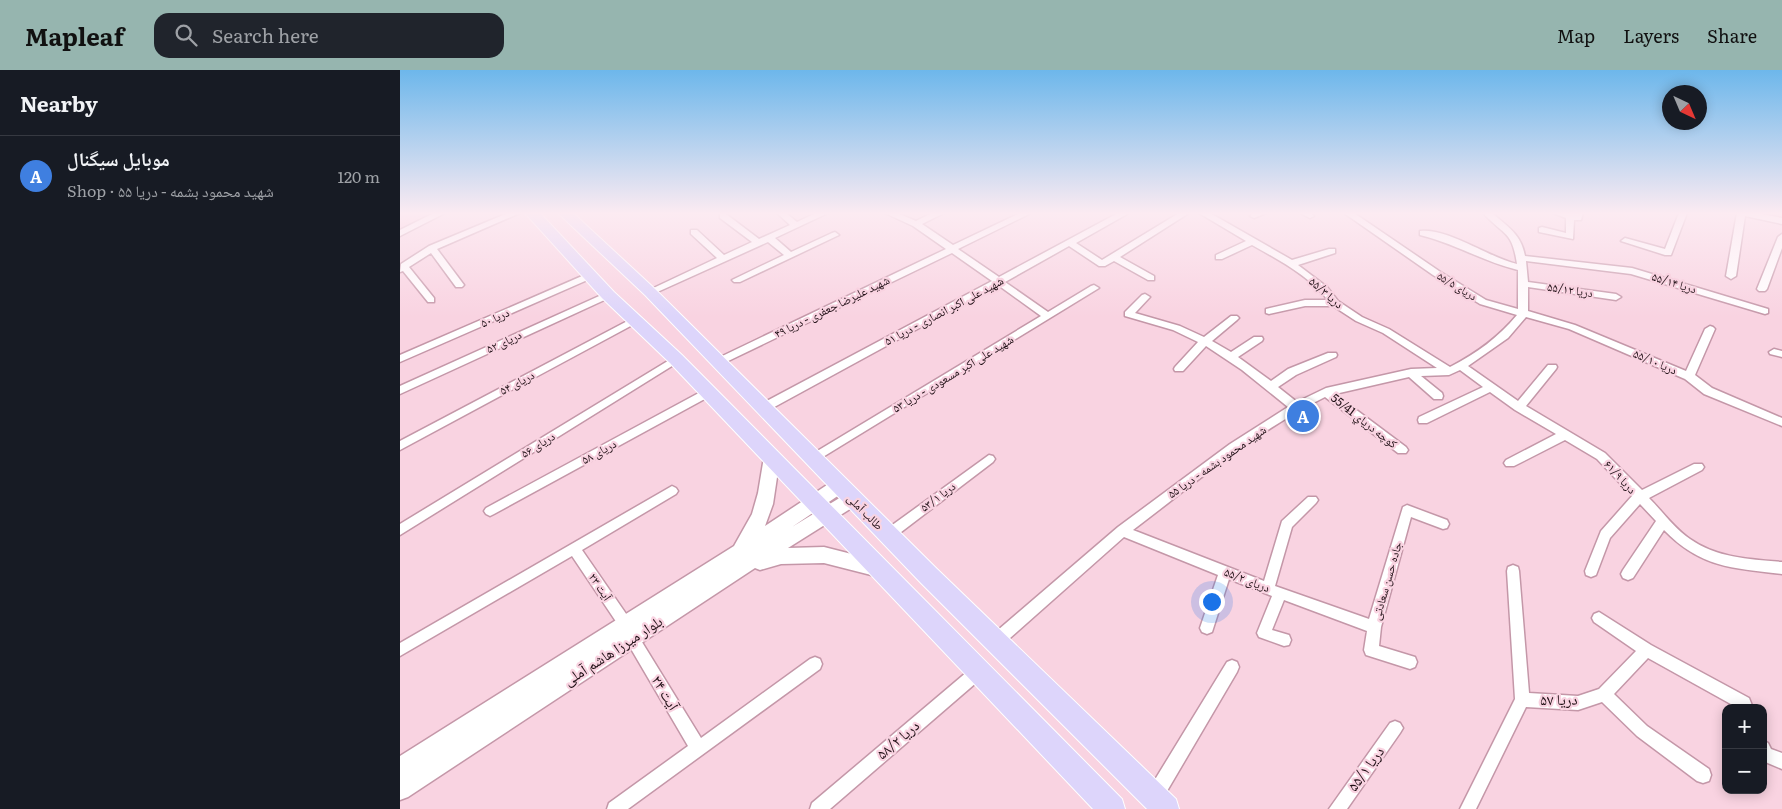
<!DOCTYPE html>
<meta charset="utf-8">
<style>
:root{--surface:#171b24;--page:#20242c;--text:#f1f3f6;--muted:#9ea1a6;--line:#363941;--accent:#96b5af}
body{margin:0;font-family:Literata,"Noto Naskh Arabic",serif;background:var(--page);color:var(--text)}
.controls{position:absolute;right:15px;bottom:15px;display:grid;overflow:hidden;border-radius:10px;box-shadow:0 2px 12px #0003}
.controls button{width:45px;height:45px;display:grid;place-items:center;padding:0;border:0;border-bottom:1px solid var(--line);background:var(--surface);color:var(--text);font:25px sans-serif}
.compass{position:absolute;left:1262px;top:15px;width:45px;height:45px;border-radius:50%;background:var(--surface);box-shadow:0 2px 12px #0003;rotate:136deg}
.you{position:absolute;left:811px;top:531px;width:18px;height:18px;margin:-12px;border:4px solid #fff;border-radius:50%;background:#1a73e8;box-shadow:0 0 0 8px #1a73e833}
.badge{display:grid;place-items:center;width:32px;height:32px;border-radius:50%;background:var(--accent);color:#fff;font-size:16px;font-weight:700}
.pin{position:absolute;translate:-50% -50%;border:2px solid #fff;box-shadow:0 1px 5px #0006}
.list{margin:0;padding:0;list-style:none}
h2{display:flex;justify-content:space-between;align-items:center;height:65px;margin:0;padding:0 20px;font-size:21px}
h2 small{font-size:16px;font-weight:400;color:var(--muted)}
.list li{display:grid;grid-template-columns:32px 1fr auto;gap:15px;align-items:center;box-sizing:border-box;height:80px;padding:0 20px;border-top:1px solid var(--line)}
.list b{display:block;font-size:19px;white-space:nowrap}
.list p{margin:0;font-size:16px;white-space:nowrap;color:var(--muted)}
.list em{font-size:16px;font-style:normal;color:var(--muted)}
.icon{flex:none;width:28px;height:28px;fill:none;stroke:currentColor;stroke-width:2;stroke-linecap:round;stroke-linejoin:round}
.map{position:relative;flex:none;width:1382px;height:739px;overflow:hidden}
header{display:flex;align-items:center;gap:30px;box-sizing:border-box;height:70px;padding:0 25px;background:var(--accent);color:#111}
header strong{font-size:24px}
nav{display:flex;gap:28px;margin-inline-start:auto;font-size:18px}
.search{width:350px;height:45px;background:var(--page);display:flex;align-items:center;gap:12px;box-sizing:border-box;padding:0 18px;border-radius:15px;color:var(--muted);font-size:19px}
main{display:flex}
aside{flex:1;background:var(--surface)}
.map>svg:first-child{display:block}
.built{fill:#fac3d7}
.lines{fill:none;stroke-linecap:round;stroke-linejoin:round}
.minor-casing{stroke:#c497a8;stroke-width:3}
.secondary-casing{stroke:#c497a8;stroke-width:3}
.primary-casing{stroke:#fff;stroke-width:2}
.minor{fill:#fff;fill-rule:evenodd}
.secondary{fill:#fff;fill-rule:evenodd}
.primary{fill:#ddd5fb;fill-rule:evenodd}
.labels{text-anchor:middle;stroke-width:4.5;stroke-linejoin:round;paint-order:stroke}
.far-street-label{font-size:11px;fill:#201016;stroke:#f9d3e1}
.street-label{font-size:12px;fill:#201016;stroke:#f9d3e1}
.near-street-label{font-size:15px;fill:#201016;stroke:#f9d3e1}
</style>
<header>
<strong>Mapleaf</strong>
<div class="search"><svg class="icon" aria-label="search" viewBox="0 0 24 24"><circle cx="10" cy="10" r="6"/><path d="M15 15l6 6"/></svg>Search here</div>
<nav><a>Map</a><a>Layers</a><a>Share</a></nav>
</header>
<main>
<aside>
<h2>Nearby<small></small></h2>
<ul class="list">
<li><span class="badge" style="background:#3f7fe0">A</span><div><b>موبایل سیگنال</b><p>Shop · شهید محمود بشمه - دریا ۵۵</p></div><em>120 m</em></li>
</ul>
</aside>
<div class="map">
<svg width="1382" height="739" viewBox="0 0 1382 739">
<rect width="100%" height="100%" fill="#f9d3e1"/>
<path class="built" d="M0,143H33L0,161Z"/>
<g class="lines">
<defs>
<path id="minor" d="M34,143H45L0,166V160Z
M108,143H120L37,179L64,215L62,217H56L31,183L9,197L34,228V232H28L3,201L0,202L1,194L29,176Z
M377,143H386L397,152L416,143H428L375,168L391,182L432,163L435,162L439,165L340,212H334L332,210L384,185L368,172L253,224H247L245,222L317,188L291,164V160H297L324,185L352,172L320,148V144H326L359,169L390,155Z
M485,143H497L516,151L532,143H544L522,154L553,175L620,143H631L558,179L599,207L718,143H729L676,173L702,190L779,143H789L720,187L754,206V210H748L714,191L705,196H699L669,176L605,212L648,242L691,216L694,215L699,218L413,393L409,392L407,389L409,386L641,246L598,215L367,341H359L358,338L359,335L592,211L552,183L322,294H314L313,292L314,290L546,179L513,156Z
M799,143H810L892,190L929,179H935V183L898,195L927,217L938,231L962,247L989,259L1050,297C1077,283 1098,268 1117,245L1080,234L1033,205L944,143H954L1039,201L1086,230L1118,239V200C1084,192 1054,173 1020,165V161C1046,157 1090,188 1117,194C1112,160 1104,166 1083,143H1092C1108,157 1121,164 1125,186L1232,198L1368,239V243L1365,244L1231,204L1126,191L1128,212L1216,224L1221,227L1216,230L1128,217V241L1175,255L1286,301L1305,259L1310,256L1313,257L1315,259L1295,305L1312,318L1382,348V356L1304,324L1285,309L1169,259L1126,247L1108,268L1068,296L1118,331L1148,295H1156L1157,297L1156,299L1126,336L1205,383L1242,420L1294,394H1302L1304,397L1302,400L1249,428C1262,441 1274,458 1290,469C1317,488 1349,489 1382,492V504C1332,498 1301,498 1264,460L1233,508L1228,510L1223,508L1221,504L1223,500L1256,451L1240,434L1210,468L1196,505L1191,507L1186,505L1185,501L1201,461L1232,426L1197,389L1165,370L1114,396H1106L1104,393L1106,390L1156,364L1115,340L1090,322L1027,353H1019L1018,350L1019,347L1083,317L1060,300L1049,305L1021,306L1042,323L1043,326L1042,329H1034L1009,307L935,324L1006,377L1008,380L1006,383H998L925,327C855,362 795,413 733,460L864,511L882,451L908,427H916L918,430L916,433L892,457L875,516L969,549L1003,437L1007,435L1047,450L1049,454L1047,458L1043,459L1011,447L981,557L979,576L1015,587L1017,592L1015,597L1010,599L966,585L964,580L967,561L884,530L872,560L889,565L891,570L889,575L884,576L859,567L857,563L872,526L829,509L812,562L807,564L802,562L800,558L818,505L724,467L601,576L596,577L591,576L589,571L591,566L718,457L830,374L888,337L842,300L806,276L783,301H775L774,299L775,297L798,272L773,260L725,246V242L742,225L745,224L750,227L735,243L780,256L804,267L831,246H837L839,248L837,250L812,271L831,282L854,267H862L863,269L862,271L838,287L871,311L888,299L928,283H936L937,285L936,287L896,305L878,317L897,332L926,318L1011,299L1037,298L983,263L956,251L933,236H905L869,244L866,243V239L905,230H928C909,206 879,190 852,175L822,189H816V185L846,171Z
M853,143H866L854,148L850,146Z
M900,143H911L914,146L910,148Z
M1153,143H1183L1181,150H1174L1173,169L1139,162V158L1142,157L1166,163V148Z
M1279,143H1287L1271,185H1265L1221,171L1225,168L1265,179Z
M1337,143H1357L1382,148V154L1345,146L1336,206L1331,209L1326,206Z
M1382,164V178L1367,219L1365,221H1359L1357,219L1378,167Z
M189,203L194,206L192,208L0,292V285Z
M208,222L211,223V227L0,324V316Z
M235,247L240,250L238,252L0,380V371Z
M1374,279L1382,281V287L1370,284L1369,282Z
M276,286L281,289L280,291L0,465V454Z
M308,318L313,322L312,325L94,444L90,446L86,444L84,441L86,438Z
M589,385L593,386L595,389L593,392L492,469L488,470L484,469L482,465L484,461Z
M272,416L276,418L278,421L276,424L182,480L231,551L233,555L231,559L226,561L221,559L172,486L0,586V573Z
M1113,495L1118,497L1119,501L1129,623L1178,626L1199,619L1236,581L1194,552L1192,548L1194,544L1199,542L1251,575L1349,628L1353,638H1338L1248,588L1214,624L1247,656L1309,699L1311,705L1309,711L1303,713L1297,711L1237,666L1202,632L1178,640L1126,637L1076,739H1060L1115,629L1107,501L1108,497Z
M232,562L237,564L301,668L410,589L415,587L420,589L422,594L420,599L228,739H207L209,733L288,676L227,572L225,568L227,564Z
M832,590L837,592L839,597L837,602L760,733L754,735L748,733L746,727L748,721L827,592Z
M579,594L584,596L586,601L584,606L430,739H410L412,733L574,596Z
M995,651L1000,653L1003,658L1000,663L947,739H929L990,653Z
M1363,670L1368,673L1371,679L1382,683V699L1363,691Z"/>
<path id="secondary" d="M372,381L378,383L380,387L373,434L365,456L433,411L439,409L445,411L448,416L445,421L392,457L446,424L452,422L458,424L461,429L458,434L388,478L424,477L479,491L486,493L488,499L486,505L479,507L424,493L381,494L360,500L355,498L8,727L0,730V686L334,476L352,444L358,423L364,387L366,383Z"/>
<path id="primary" d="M125,143H140L214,222L282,285L722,729L725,739H693L270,293L202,228Z
M158,143H173L255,219L537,499L776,729L779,739H747L521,513L245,225Z"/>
</defs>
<use href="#minor" class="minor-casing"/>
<use href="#secondary" class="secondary-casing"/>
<use href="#primary" class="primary-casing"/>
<use href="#minor" class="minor"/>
<use href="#secondary" class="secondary"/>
<use href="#primary" class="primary"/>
</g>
<linearGradient id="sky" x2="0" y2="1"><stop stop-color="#6db7eb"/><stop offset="0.58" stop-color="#fcebf2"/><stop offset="1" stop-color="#fcebf2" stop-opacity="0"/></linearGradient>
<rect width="1382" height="247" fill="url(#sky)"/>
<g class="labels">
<g class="far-street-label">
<text transform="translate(1057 216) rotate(31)" y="4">دریای ۵۵/۵</text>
</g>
<g class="street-label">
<text transform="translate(1274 213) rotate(17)" y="4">دریا ۵۵/۱۴</text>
<text transform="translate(1170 220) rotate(8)" y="4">دریا ۵۵/۱۲</text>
<text transform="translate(926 223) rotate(41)" y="4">دریا ۵۵/۳</text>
<text transform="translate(432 237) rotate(-26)" y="4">شهید علیرضا جعفری - دریا ۴۹</text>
<text transform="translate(544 241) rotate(-28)" y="4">شهید علی اکبر انصاری - دریا ۵۱</text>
<text transform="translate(95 248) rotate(-24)" y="4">دریا ۵۰</text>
<text transform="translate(104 272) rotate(-25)" y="4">دریای ۵۲</text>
<text transform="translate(1255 292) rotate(23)" y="4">دریا ۵۵/۱۰</text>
<text transform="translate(553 304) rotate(-31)" y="4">شهید علی اکبر مسعودی - دریا ۵۳</text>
<text transform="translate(117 313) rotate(-28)" y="4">دریای ۵۴</text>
<text transform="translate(964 351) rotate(38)" y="4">كوچه درياي 55/41</text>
<text transform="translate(138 375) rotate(-32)" y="4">دریای ۵۶</text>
<text transform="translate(199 382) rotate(-29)" y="4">دریای ۵۸</text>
<text transform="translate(817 392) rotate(-35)" y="4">شهید محمود بشمه - دریا ۵۵</text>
<text transform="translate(1220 407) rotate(47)" y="4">دریا ۶۱/۹</text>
<text transform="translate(538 427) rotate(-37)" y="4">دریا ۵۳/۱</text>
<text transform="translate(465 442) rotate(45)" y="4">طالب آملی</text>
<text transform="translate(847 510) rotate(21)" y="4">دریای ۵۵/۲</text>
<text transform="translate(987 511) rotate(-74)" y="4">جاده حسن سعادتی</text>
<text transform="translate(200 517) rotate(56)" y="4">آیت ۲۳</text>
</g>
<g class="near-street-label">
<text transform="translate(213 581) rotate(-33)" y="5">بلوار میرزا هاشم آملی</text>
<text transform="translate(265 623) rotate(59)" y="5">آیت ۲۴</text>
<text transform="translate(1159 630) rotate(-1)" y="5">دریا ۵۷</text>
<text transform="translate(498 670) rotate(-41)" y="5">دریا ۵۸/۲</text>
<text transform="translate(966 699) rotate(-54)" y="5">دریا ۵۵/۱</text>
</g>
</g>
</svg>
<div class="controls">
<button>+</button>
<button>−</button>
</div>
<svg class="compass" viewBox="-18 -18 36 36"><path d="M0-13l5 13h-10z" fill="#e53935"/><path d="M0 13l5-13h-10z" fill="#9ea1a6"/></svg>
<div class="you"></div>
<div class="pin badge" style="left:903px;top:346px;background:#3f7fe0">A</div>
</div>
</main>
